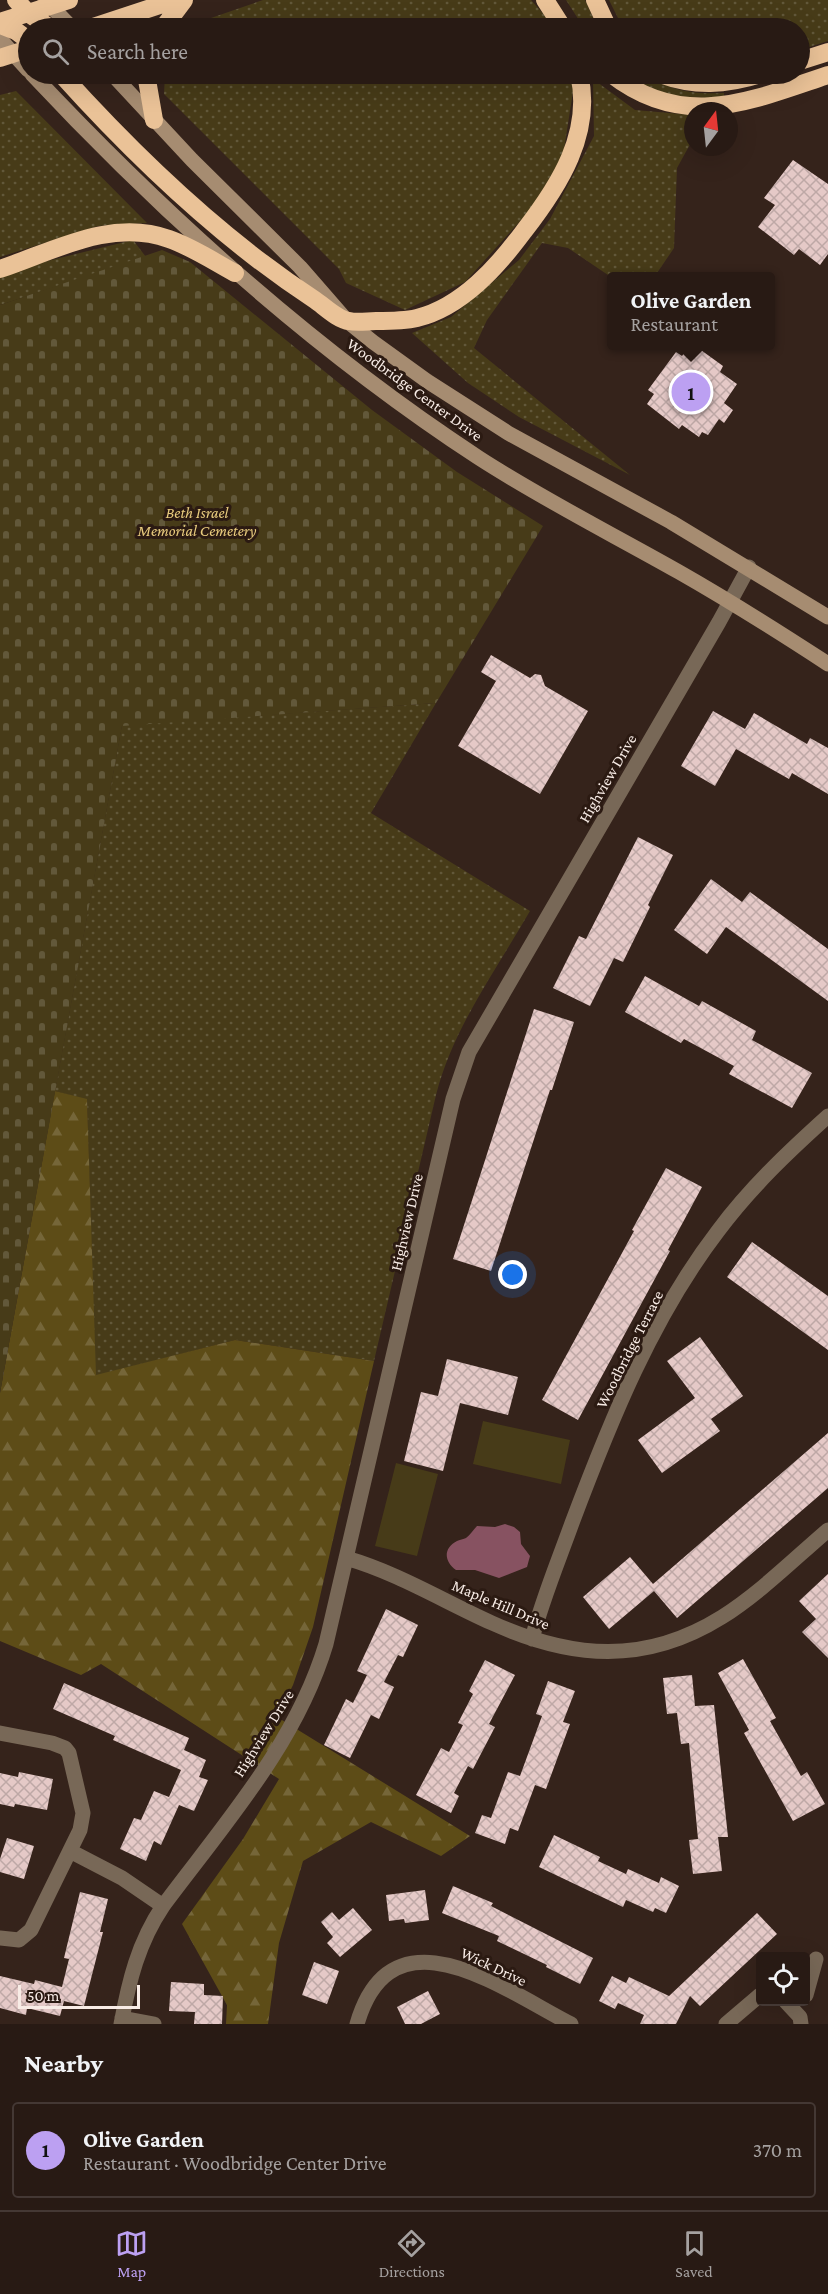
<!DOCTYPE html>
<meta charset="utf-8">
<style>
:root{--surface:#281a14;--page:#342722;--text:#f1f3f6;--muted:#a5a1a0;--line:#443834;--accent:#bca0f2}
body{margin:0;font-family:"Crimson Pro",serif;background:var(--page);color:var(--text)}
.controls{position:absolute;right:18px;bottom:18px;display:grid;overflow:hidden;border-radius:6px;box-shadow:0 6px 24px #0002}
.controls button{width:54px;height:54px;display:grid;place-items:center;padding:0;border:0;border-bottom:2px solid var(--line);background:var(--surface);color:var(--text);font:30px sans-serif}
.compass{position:absolute;left:684px;top:102px;width:54px;height:54px;border-radius:50%;background:var(--surface);box-shadow:0 6px 24px #0002;rotate:15deg}
.scale{position:absolute;left:18px;bottom:15px;width:122px;box-sizing:border-box;padding-left:6px;border:3px solid #f8ece6;border-top:0;font-size:16px;line-height:21px;white-space:nowrap;color:#f8ece6;-webkit-text-stroke:4px #2b1a12;paint-order:stroke}
.you{position:absolute;left:513px;top:1275px;width:21px;height:21px;margin:-15px;border:4px solid #fff;border-radius:50%;background:#1a73e8;box-shadow:0 0 0 9px #1a73e833}
.badge{display:grid;place-items:center;width:39px;height:39px;border-radius:50%;background:var(--accent);color:#111;font-size:20px;font-weight:700}
.pin{position:absolute;translate:-50% -50%;border:3px solid #fff;box-shadow:0 2px 6px #0006}
.popup{position:absolute;left:607px;top:272px;width:168px;height:78px;box-sizing:border-box;display:grid;place-content:center;border-radius:6px;background:var(--surface);filter:drop-shadow(0 2px 4px #0005);font-size:20px;white-space:nowrap;color:var(--muted)}
.popup b{font-size:22px;color:var(--text)}
.popup::after{content:'';position:absolute;left:50%;top:100%;margin-left:-12px;border:12px solid transparent;border-top-color:var(--surface)}
.list{margin:0;padding:0;list-style:none}
h2{display:flex;justify-content:space-between;align-items:center;height:78px;margin:0;padding:0 24px;font-size:26px}
h2 small{font-size:20px;font-weight:400;color:var(--muted)}
.list li{display:grid;grid-template-columns:39px 1fr auto;gap:18px;align-items:center;box-sizing:border-box;height:96px;margin:0 12px 12px;padding:0 12px;border:2px solid var(--line);border-radius:6px}
.list b{display:block;font-size:22px;white-space:nowrap}
.list p{margin:0;font-size:20px;white-space:nowrap;color:var(--muted)}
.list em{font-size:20px;font-style:normal;color:var(--muted)}
.icon{flex:none;width:33px;height:33px;fill:none;stroke:currentColor;stroke-width:2;stroke-linecap:round;stroke-linejoin:round}
.map{position:relative;flex:none;width:828px;height:2024px;overflow:hidden}
.search{position:absolute;background:var(--surface);box-shadow:0 6px 24px #0002;left:18px;right:18px;top:18px;height:66px;display:flex;align-items:center;gap:15px;box-sizing:border-box;padding:0 21px;border-radius:33px;color:var(--muted);font-size:22px}
.sheet{height:186px;background:var(--surface)}
nav{display:flex;justify-content:space-around;align-items:center;box-sizing:border-box;height:84px;border-top:2px solid var(--line);background:var(--surface);font-size:16px;color:var(--muted)}
nav a{display:grid;justify-items:center;gap:3px}
nav .on{color:var(--accent)}
.map>svg:first-child{display:block}
.grass{fill:url(#grass-dots)}
.forest{fill:url(#forest-firs)}
.cemetery{fill:url(#cemetery-stones)}
.park{fill:#473b18}
.water{fill:#875261}
.building{fill:url(#building-cross-hatch)}
.lines{fill:none;stroke-linecap:round;stroke-linejoin:round}
.street{stroke:#786857;stroke-width:15}
.secondary{stroke:#a68c71;stroke-width:15}
.highway{stroke:#eac297;stroke-width:18}
.labels{text-anchor:middle;stroke-width:6;stroke-linejoin:round;paint-order:stroke}
.street-label{font-size:16px;fill:#f8ece6;stroke:#2b1a12}
.park-label{font-size:16px;font-style:italic;fill:#e9cc7e;stroke:#2b1a12}
</style>
<div class="map">
<svg width="828" height="2024" viewBox="0 0 828 2024">
<defs>
<pattern id="grass-dots" width="8" height="8" patternUnits="userSpaceOnUse" patternTransform="scale(1.5)"><rect width="8" height="8" fill="#473b18"/><path d="M2 2h.1M6 6h.1" fill="none" stroke="#62583a" stroke-width="1.8" stroke-linecap="round"/></pattern>
<pattern id="forest-firs" width="22" height="20" patternUnits="userSpaceOnUse" patternTransform="scale(1.5)"><rect width="22" height="20" fill="#5d4c17"/><path d="M5 1l3.5 6h-7zM16 11l3.5 6h-7z" fill="#756639"/></pattern>
<pattern id="cemetery-stones" width="16" height="16" patternUnits="userSpaceOnUse" patternTransform="scale(1.5)"><rect width="16" height="16" fill="#473b18"/><path d="M2 7V4a2 2 0 0 1 4 0v3zM10 15v-3a2 2 0 0 1 4 0v3z" fill="#62583a"/></pattern>
<pattern id="building-cross-hatch" width="8" height="8" patternUnits="userSpaceOnUse" patternTransform="scale(1.5)"><rect width="8" height="8" fill="#e5c9c7"/><path d="M0 0l8 8M0 8l8-8" fill="none" stroke="#bea8a6"/></pattern>
</defs>
<rect width="100%" height="100%" fill="#35231b"/>
<path class="grass" d="M263,0H531L556,28H182Z
M566,0H585L598,28H584Z
M609,0H828V41L800,50V28H623Z
M165,74H570L574,85L563,156L531,209L465,282L405,310L346,283L339,269L164,94Z
M623,74C643,73 650,80 668,86C686,93 705,94 724,93V98C681,99 661,96 623,74Z
M593,79L635,110L693,115V139L677,168L674,248L655,276L611,277L568,248L542,243L487,320L474,348L630,475L519,417L468,383L412,333L451,317L519,260L550,219L594,136Z
M16,91L147,223L98,226L0,257V95Z
M133,240L146,257L0,305V277L35,264Z
M436,703L371,813L530,911C496,970 453,1028 436,1095L374,1361L235,1340L95,1376L87,1100L55,1091L122,725Z"/>
<path class="forest" d="M55,1091L87,1099L96,1375L235,1340L374,1361L313,1627L293,1685L277,1717L470,1836L441,1856L371,1822L303,1861L279,1943L268,2024H226L227,2005L182,1924L243,1839L279,1779L101,1664L81,1675L0,1641V1393Z"/>
<path class="cemetery" d="M162,250L190,262L372,410L457,472L543,526L436,703L122,726L0,1393V305Z"/>
<path class="park" d="M483,1421L570,1440L561,1484L473,1464Z
M396,1463L438,1474L417,1556L375,1546Z"/>
<path class="water" d="M505,1524L514,1527L520,1532L521,1544L530,1556L527,1567L499,1578L475,1570H456C445,1562 442,1549 457,1541C459,1540 464,1539 466,1538C470,1535 473,1530 477,1526L495,1527Z"/>
<path class="building" d="M793,160L828,184V254L820,265L799,249L794,255L758,227L775,205L764,198Z
M690,345H694L723,366L720,372L737,384L724,403L733,410L724,423L719,419L708,435L702,432L699,437L682,425L679,429L647,404L654,394L648,390L676,352L682,356Z
M491,655L530,678L535,674L541,675L545,686L588,711L540,794L458,746L496,681L481,672Z
M713,711L745,729L754,713L807,744L810,738L828,748V794L792,773L789,779L736,749L715,786L681,766Z
M638,837L673,855L648,905L650,907L623,962L614,958L590,1006L553,988L579,936L586,939Z
M711,879L742,902L750,892L828,949V1001L726,927L707,954L674,930Z
M645,976L699,1006L702,1001L756,1031L752,1040L812,1073L792,1108L729,1074L734,1066L684,1039L681,1043L625,1012Z
M534,1009L574,1022L552,1090H550L491,1271L453,1259Z
M666,1168L702,1187L668,1250L670,1251L578,1420L542,1400L634,1231L632,1230Z
M752,1242L828,1296V1350L727,1277Z
M700,1337L743,1396L711,1419L720,1431L662,1473L638,1440L695,1398L667,1361Z
M447,1359L518,1377L508,1415L460,1403L443,1471L404,1461L421,1392L438,1396Z
M828,1433V1488L677,1618L654,1591L609,1629L583,1597L630,1557L653,1584Z
M828,1574V1658L802,1632L816,1619L799,1601Z
M386,1609L418,1625L403,1657L398,1655L384,1682L394,1687L379,1719L371,1715L350,1758L324,1745L346,1699L353,1703L367,1675L357,1671Z
M743,1659L776,1718L770,1721L801,1776L807,1772L825,1804L793,1821L744,1733L749,1730L718,1673Z
M485,1660L515,1675L489,1724L495,1727L473,1769L468,1766L454,1793L459,1796L451,1813L416,1795L441,1748L449,1752L463,1725L458,1723L473,1694L469,1691Z
M692,1675L695,1706L714,1705L728,1837H718L722,1871L693,1874L689,1840L698,1839L689,1743L681,1744L677,1713L667,1714L663,1678Z
M548,1681L575,1691L563,1722L570,1724L546,1789L535,1785L518,1831L510,1828L505,1844L475,1833L482,1815L491,1818L508,1772L520,1776L542,1716L536,1714Z
M64,1683L189,1738L184,1750L206,1760L199,1777L208,1780L194,1811L179,1805L161,1845L154,1841L146,1861L120,1849L134,1818L141,1820L154,1791L169,1797L181,1770L113,1740L115,1736L53,1709Z
M19,1772L53,1779L47,1810L15,1804L14,1807L0,1804V1773L18,1777Z
M554,1835L600,1857L598,1861L626,1874L628,1869L659,1883L661,1877L679,1886L666,1913L655,1908L653,1912L626,1900L623,1907L539,1867Z
M7,1838L34,1846L24,1879L0,1872V1859Z
M453,1886L493,1903L491,1906L593,1958L580,1984L546,1967L547,1965L497,1941L499,1936L442,1913Z
M425,1890L429,1920L405,1923L404,1919L389,1921L386,1895Z
M80,1892L108,1899L100,1932H103L84,2006L64,2001L60,2016L27,2008L26,2015L0,2008V1976L34,1984L35,1980L62,1987L69,1959L64,1958Z
M353,1908L372,1930L340,1957L327,1943L333,1937L321,1922L332,1912L339,1920Z
M757,1913L777,1934L700,2006L690,1996L676,2024H640L644,2015L618,2003L615,2009L599,2001L612,1976L626,1983L629,1977L669,1996Z
M314,1962L339,1971L327,2004L302,1995Z
M171,1982L204,1984V1995L223,1996L222,2024H194L195,2012L169,2011Z
M428,1991L440,2014L421,2024H405L397,2007Z"/>
<g class="lines">
<path class="street" d="M346,1558C398,1573 443,1601 492,1623C572,1659 645,1665 722,1617C760,1593 794,1559 828,1530
M532,1639C542,1600 558,1562 572,1523C610,1422 652,1317 718,1231C750,1188 788,1152 828,1116
M0,1733L52,1743L65,1748L69,1753L83,1813L80,1830L31,1930L19,1940L0,1938
M70,1851L122,1878L163,1906
M806,1995L816,1959
M786,2002L800,2017L801,2024
M122,2018L154,2024
M121,2024C129,1981 138,1943 163,1906C224,1824 296,1744 326,1644L453,1099L469,1052L719,622L749,567
M357,2024C392,1904 504,1990 571,2024
M726,2024L760,1995"/>
<path class="secondary" d="M45,0L72,28
M0,39L28,70
M32,74C166,217 314,350 479,458C544,500 612,534 679,572C730,601 779,632 828,664
M112,74L192,160L300,267L347,321L373,342L427,381L508,433L671,522L828,617"/>
<path class="highway" d="M16,0L28,13L50,28
M545,0L563,28
M595,0L608,28
M0,22L69,0
M0,25L16,31L28,40
M90,28L175,0
M163,28L184,0
M0,58L28,49
M800,61L828,52
M61,74C134,155 223,240 315,300C324,306 338,320 349,321C357,323 368,321 376,321C390,321 404,321 417,318C462,307 498,266 524,231C559,186 593,133 579,74
M146,74L154,120
M611,74C684,131 750,101 828,75
M660,74C695,87 726,85 761,74
M0,269C54,251 111,218 169,239C192,247 213,261 235,273"/>
</g>
<g class="labels">
<g class="street-label">
<text transform="translate(415 389) rotate(36)" y="6">Woodbridge Center Drive</text>
<text transform="translate(607 778) rotate(-60)" y="6">Highview Drive</text>
<text transform="translate(406 1222) rotate(-77)" y="6">Highview Drive</text>
<text transform="translate(629 1349) rotate(-63)" y="6">Woodbridge Terrace</text>
<text transform="translate(501 1604) rotate(23)" y="6">Maple Hill Drive</text>
<text transform="translate(263 1733) rotate(-58)" y="6">Highview Drive</text>
<text transform="translate(494 1966) rotate(25)" y="6">Wick Drive</text>
</g>
<g class="park-label">
<text x="197" y="518">Beth Israel<tspan x="197" dy="18">Memorial Cemetery</tspan></text>
</g>
</g>
</svg>
<div class="controls">
<button><svg class="icon" aria-label="locate" viewBox="0 0 24 24"><circle cx="12" cy="12" r="6"/><path d="M12 2v4M12 18v4M2 12h4M18 12h4"/></svg></button>
</div>
<svg class="compass" viewBox="-18 -18 36 36"><path d="M0-13l5 13h-10z" fill="#e53935"/><path d="M0 13l5-13h-10z" fill="#a5a1a0"/></svg>
<div class="scale">50 m</div>
<div class="you"></div>
<div class="pin badge" style="left:691px;top:392px">1</div>
<div class="popup"><b>Olive Garden</b>Restaurant</div>
<div class="search"><svg class="icon" aria-label="search" viewBox="0 0 24 24"><circle cx="10" cy="10" r="6"/><path d="M15 15l6 6"/></svg>Search here</div>
</div>
<section class="sheet">
<h2>Nearby<small></small></h2>
<ul class="list">
<li><span class="badge">1</span><div><b>Olive Garden</b><p>Restaurant · Woodbridge Center Drive</p></div><em>370 m</em></li>
</ul>
</section>
<nav>
<a class="on"><svg class="icon" aria-label="map" viewBox="0 0 24 24"><path d="M3 6l6-2 6 2 6-2v14l-6 2-6-2-6 2zM9 4v14M15 6v14"/></svg>Map</a>
<a><svg class="icon" aria-label="directions" viewBox="0 0 24 24"><path d="M12 3l9 9-9 9-9-9zM9 14v-3h6M13 9l2 2-2 2"/></svg>Directions</a>
<a><svg class="icon" aria-label="saved" viewBox="0 0 24 24"><path d="M7 4h10v16l-5-4-5 4z"/></svg>Saved</a>
</nav>
